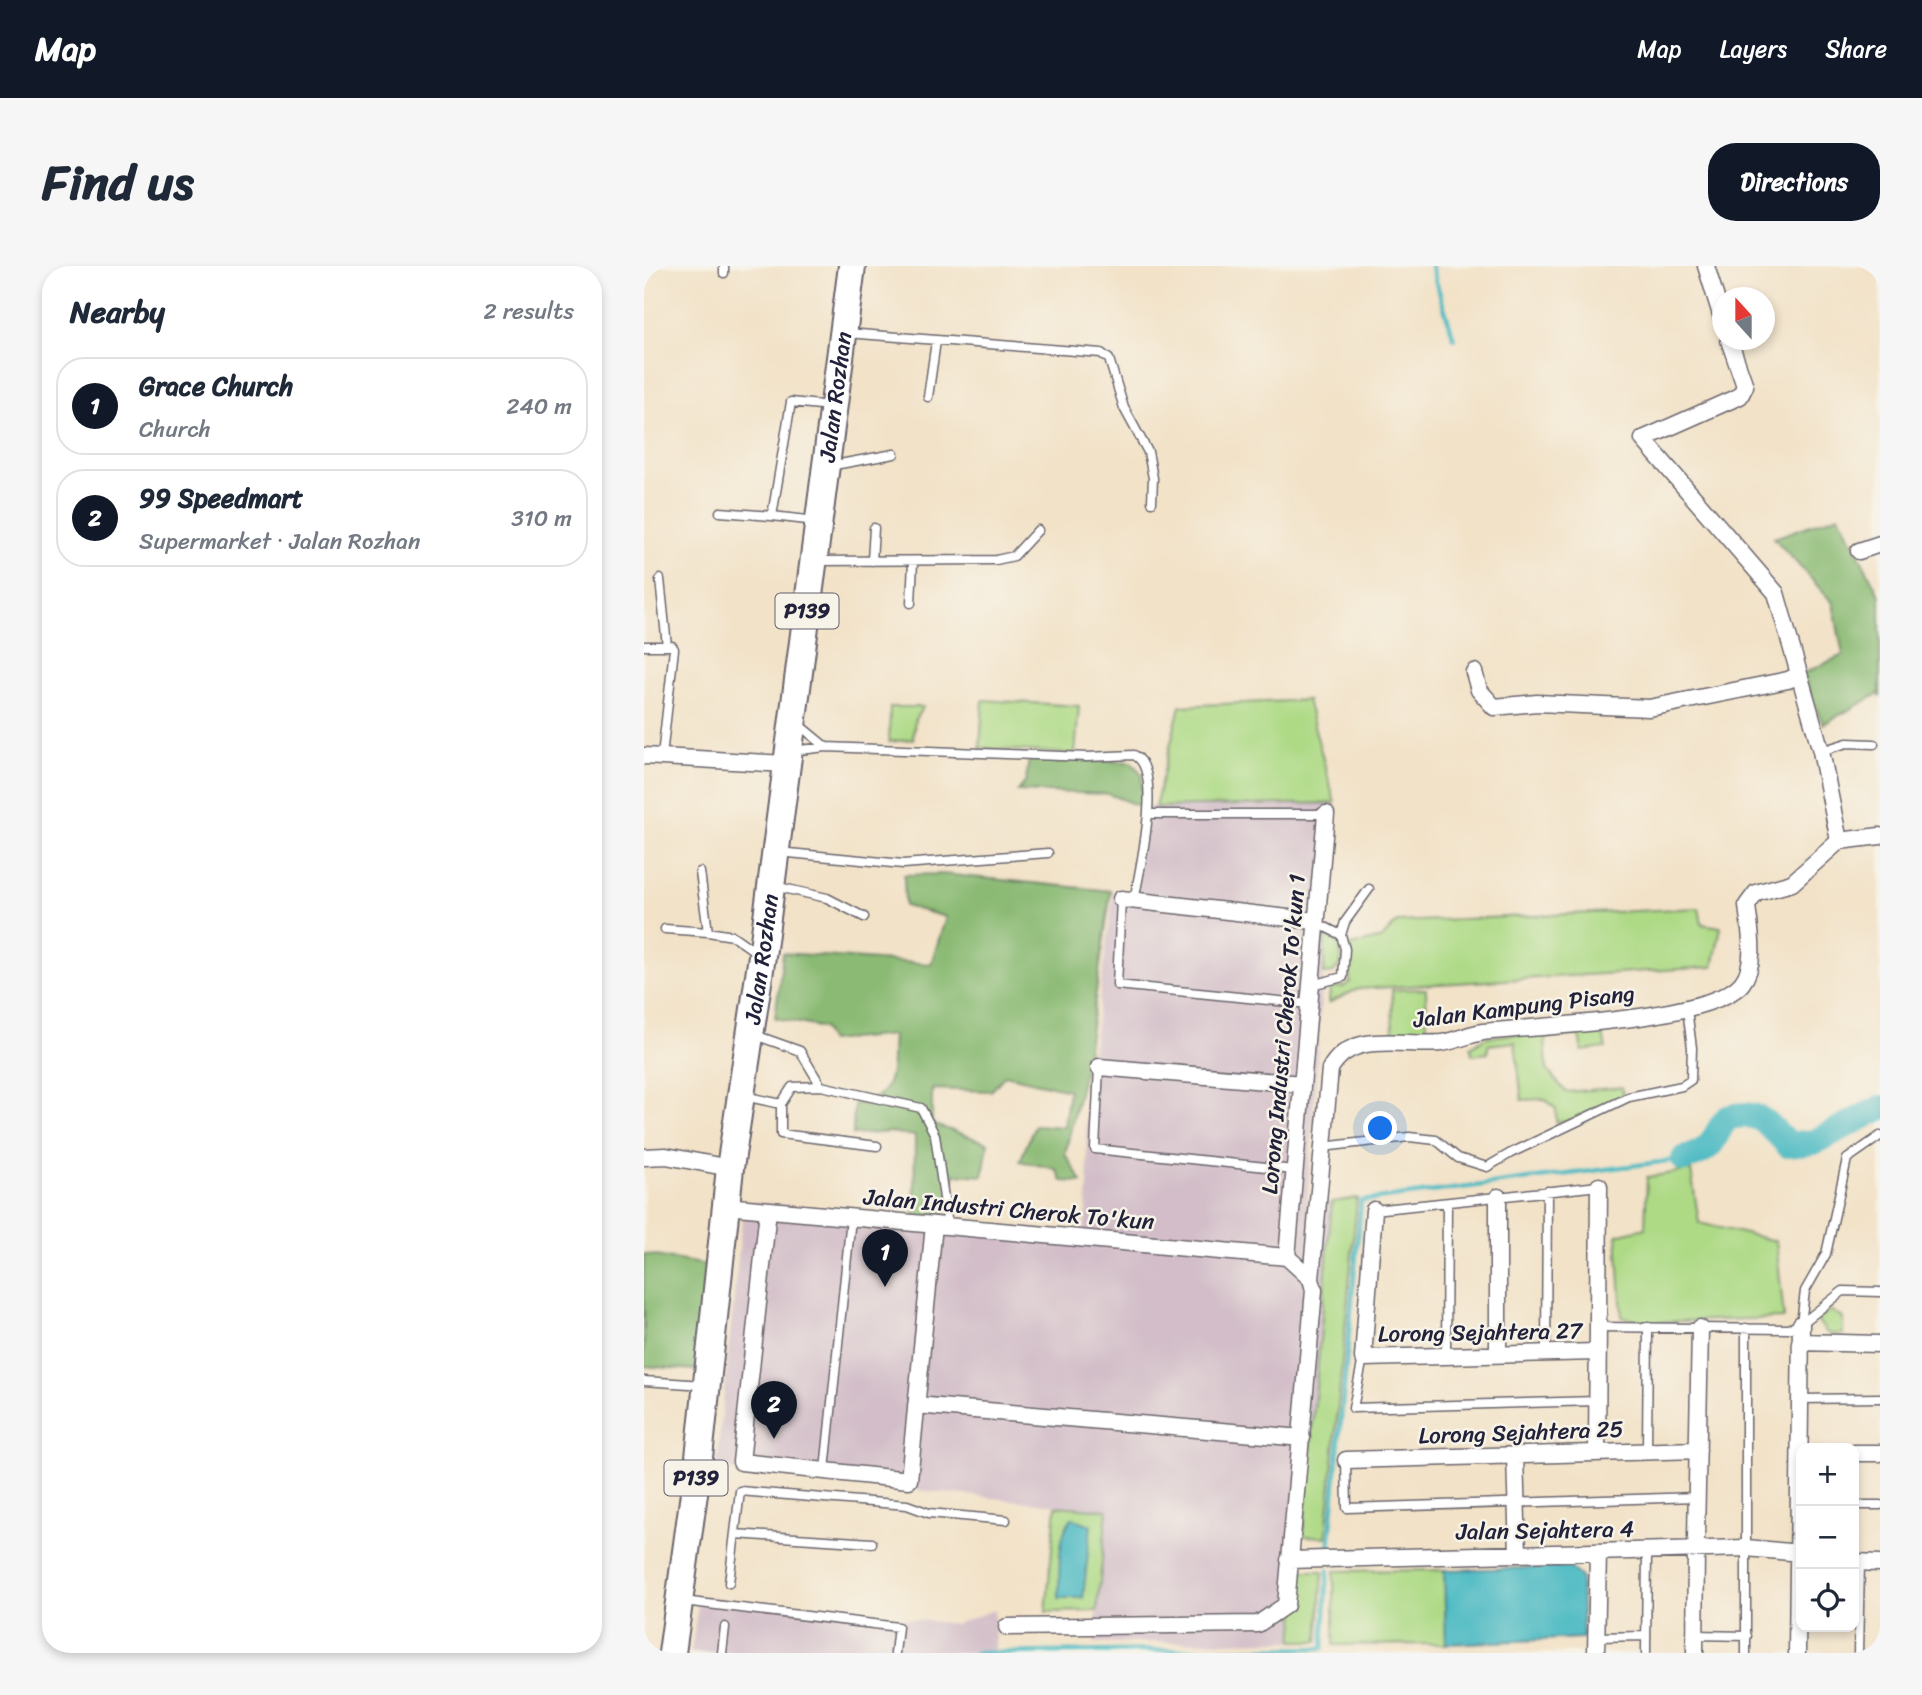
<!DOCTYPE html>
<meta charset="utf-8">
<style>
:root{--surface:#fff;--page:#f6f6f7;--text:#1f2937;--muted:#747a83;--line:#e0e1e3;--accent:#111827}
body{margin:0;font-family:Sriracha,sans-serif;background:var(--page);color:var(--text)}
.controls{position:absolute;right:21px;bottom:21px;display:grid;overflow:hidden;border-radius:14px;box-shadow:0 4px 10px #0003}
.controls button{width:63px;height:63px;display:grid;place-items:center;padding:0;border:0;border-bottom:2px solid var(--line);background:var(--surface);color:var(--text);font:35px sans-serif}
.compass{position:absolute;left:1068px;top:21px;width:63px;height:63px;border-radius:50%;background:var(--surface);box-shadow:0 4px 10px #0003;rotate:339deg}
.you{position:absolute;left:737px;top:863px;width:24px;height:24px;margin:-18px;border:5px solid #fff;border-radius:50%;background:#1a73e8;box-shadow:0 0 0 10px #1a73e833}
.badge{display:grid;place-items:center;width:46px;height:46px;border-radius:50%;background:var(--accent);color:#fff;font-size:23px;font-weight:700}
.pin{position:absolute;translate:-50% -58px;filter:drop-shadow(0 2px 4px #0008)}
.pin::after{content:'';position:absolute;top:37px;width:24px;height:21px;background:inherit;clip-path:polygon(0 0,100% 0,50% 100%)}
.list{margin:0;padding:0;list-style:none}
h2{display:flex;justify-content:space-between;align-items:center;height:91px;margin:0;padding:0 28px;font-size:30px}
h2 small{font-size:23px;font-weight:400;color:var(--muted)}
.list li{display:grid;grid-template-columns:46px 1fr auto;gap:21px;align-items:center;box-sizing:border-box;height:98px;margin:0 14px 14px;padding:0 14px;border:2px solid var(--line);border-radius:28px}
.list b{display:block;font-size:26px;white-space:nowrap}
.list p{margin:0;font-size:23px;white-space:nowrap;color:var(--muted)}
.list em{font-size:23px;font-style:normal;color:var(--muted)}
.icon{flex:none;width:38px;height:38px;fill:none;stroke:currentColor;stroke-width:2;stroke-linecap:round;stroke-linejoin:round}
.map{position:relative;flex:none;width:1236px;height:1387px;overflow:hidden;border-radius:28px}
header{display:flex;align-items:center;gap:42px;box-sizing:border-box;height:98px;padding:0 35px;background:var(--accent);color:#fff}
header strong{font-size:33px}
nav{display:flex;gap:38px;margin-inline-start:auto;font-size:24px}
.intro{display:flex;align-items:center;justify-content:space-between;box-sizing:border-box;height:168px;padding:0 42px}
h1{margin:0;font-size:49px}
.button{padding:18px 32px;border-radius:28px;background:var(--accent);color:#fff;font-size:24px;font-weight:700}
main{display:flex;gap:42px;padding:0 42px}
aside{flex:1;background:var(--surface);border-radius:28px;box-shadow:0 4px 10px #0003}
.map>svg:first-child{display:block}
.industrial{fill:#d2bdc8}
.green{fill:#aeda86;stroke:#687e60;stroke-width:2}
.forest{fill:#8aba73;stroke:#566e57;stroke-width:2}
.water{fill:#4cbac3;stroke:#376e7f;stroke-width:2}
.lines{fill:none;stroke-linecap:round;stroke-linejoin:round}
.stream{stroke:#4cbac3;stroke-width:4.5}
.river{stroke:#4cbac3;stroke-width:26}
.service-casing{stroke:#6b656c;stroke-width:11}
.minor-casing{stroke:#6b656c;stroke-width:19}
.primary-casing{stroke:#6b656c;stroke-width:30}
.service{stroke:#fff;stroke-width:8}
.minor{stroke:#fff;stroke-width:16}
.primary{stroke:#fff;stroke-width:26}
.labels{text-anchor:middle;stroke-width:5;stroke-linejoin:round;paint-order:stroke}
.shield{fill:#f7f3e8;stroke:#62616f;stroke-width:2}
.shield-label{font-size:21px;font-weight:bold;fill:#22223b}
.street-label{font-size:23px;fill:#22223b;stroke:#f7f3e8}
</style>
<header>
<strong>Map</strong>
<nav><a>Map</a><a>Layers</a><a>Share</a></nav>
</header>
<div class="intro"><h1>Find us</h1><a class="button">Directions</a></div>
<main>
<aside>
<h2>Nearby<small>2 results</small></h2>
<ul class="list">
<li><span class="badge">1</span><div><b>Grace Church</b><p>Church</p></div><em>240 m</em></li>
<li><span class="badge">2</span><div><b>99 Speedmart</b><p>Supermarket · Jalan Rozhan</p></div><em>310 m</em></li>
</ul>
</aside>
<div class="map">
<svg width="1236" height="1387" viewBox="0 0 1236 1387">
<rect width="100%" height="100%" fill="#f7f3e8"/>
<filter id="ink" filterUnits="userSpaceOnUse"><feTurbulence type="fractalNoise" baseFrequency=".0143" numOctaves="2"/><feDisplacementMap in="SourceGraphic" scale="14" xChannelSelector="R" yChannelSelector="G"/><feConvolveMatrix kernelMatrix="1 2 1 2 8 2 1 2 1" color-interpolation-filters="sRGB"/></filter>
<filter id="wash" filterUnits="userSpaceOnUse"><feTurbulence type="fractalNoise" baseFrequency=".00686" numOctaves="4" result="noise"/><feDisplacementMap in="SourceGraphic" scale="28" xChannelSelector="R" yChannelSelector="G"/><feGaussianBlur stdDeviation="1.57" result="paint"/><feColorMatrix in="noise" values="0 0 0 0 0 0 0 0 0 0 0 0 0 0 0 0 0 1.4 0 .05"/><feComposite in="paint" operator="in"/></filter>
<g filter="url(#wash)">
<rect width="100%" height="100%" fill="#f2e2c7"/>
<path class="industrial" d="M691,537L663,939L688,936L649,1375L450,1377L462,1244L72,1203L100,935L440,968L444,919L441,840L470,625L494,629L498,541Z
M55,1330L311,1358L350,1344L351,1384L326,1387H47Z"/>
<path class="green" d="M339,434L435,440L431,488L336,482Z
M663,434L691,537L511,541L536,440Z
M246,441H279L271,453L269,473L245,476Z
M1055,642L1058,658L1077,661L1069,701L714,723L685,737L686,722L699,721L706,716V680L738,672L753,656Z
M681,671L690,673L695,679L698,695L689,707L680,708Z
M782,723L783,768L749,769L748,724Z
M957,760L962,782L938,785L935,769L901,771L903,804L922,826L978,821L979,830L929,854L912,856V843L901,833L878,834L871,776L844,779V787L828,789L827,781L842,771Z
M1047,904L1055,957L1132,975L1140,1052L1003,1056L978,1051L973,969L1001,962L1003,911Z
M713,932L682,1271L659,1270L688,936Z
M1186,1044L1199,1052V1068H1184L1173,1054Z
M412,1240L463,1244L453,1345L402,1346Z
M800,1304L802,1378L690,1379V1305Z
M656,1305H679L674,1375H649Z"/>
<path class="forest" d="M1195,249L1236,330V430L1234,428L1179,458L1158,408L1199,389L1189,337L1130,272Z
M385,492L487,496L498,508V541L464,528L374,525L382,515Z
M298,608L467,625L441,801L421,888L438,916L418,915L412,903L376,895L391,859L420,861L425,824L361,809L347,825L288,823V858L344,877L339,910L311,908L300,951L270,950L271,870L246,866L209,869L210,838C254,832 246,805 249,769L185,775L179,762L131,752L139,687L287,698L302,651L261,640L260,609Z
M0,988L63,999L52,1104L0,1100Z"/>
<path class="water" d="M428,1252L447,1259L439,1332H415C416,1310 412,1270 428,1252Z
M925,1301L937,1311L939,1372L802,1378L800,1304Z"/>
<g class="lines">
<path class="stream" d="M787,0L810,73
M685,1282L717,935L1040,893
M331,1387L679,1382L684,1304"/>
<path class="river" d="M1040,893C1076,880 1064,876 1083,852C1116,843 1123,857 1144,879L1170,876L1236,842"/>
</g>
</g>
<g filter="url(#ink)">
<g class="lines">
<defs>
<path id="service" d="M80,7V0
M203,67L457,87L465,93L480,142L504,186L509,212L508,236
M284,131L292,75
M185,200L250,188
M76,246L128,250L147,136L186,140
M128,250L172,255
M172,295L352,294L370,290L394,264
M228,295L230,262
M16,313L23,380
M267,337L269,296
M0,380H28L30,383L18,490
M154,458L182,481
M147,485L182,481L443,491L490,489C520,502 495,607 490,635
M1177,485L1203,477L1230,478
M505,548H682
M134,586L259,598L404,587
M56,606L64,666L89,670L112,686
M130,620L183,632L220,651
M477,633L473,719L665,738
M673,657L697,669L701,656L725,623
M21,663L64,666
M667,719L699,711L701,683L697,669
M111,769L156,785L177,820
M455,801L451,883L650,904
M100,830L137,838V868L233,880
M137,838L148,821L177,820L277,842L291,869L304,960
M678,881L765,871L792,874L814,892L843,901L867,887L985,831L1038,820L1047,814L1048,782L1043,743
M730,944L955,920
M1157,1058L1161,1025L1182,988L1203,893L1236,870
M954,1061L1144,1063L1157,1058L1199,1025L1236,1026
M1102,1062V1387
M902,1087L903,925
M802,1090L803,937
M719,1092L709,1142L953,1135
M0,1115L60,1119
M1156,1133L1236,1132
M1003,1185L1004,1061
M702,1194L703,1242L1053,1231
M181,1204L207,952
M1210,1239H1236
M91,1268L228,1277
M85,1317L96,1225L263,1239L285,1247L362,1254
M39,1335L254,1361L251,1387
M1051,1369L1103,1370
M952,1371L1002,1370
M78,1387L81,1361
M1002,1387L1003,1285
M1214,1387L1216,1297"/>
<path id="minor" d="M1062,0L1078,52
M1085,74L1101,120L1096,130L999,173L1132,327L1177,485L1195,575
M1215,285L1236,278
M830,406L835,424L850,441L893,437L1005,442L1144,414L1155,409
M0,490L143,498
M477,633L671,655
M455,801L658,818
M0,891L22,890L86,902
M854,931V1088
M82,940L643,991
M124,944L97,1196L265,1214L290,959
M730,944L719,1092L954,1086
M643,991L682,548
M667,1013L686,803C708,763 759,781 797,777C812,775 825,768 839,766C890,760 1068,755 1098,717C1114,697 1105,661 1103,639L1112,627L1148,617L1195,575L1236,570
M1156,1076L1236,1078
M272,1139L658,1172
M953,1186L955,920
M1210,1187H1236
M871,1189L874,1288
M702,1194L1054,1184
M1052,1272L1056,1062
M645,1294L1102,1282L1157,1287
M1210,1296L1236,1297
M363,1361L614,1358L642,1339L670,1024L667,1013L643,991
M952,1387L954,1286
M1051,1387L1052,1283
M1153,1387L1157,1058"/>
<g id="primary">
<path id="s1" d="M28,1387L55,1191L86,902L118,690L208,0"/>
</g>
</defs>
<use href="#service" class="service-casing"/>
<use href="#minor" class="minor-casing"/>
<use href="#primary" class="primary-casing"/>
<use href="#service" class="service"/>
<use href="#minor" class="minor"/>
<use href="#primary" class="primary"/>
</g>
</g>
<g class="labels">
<g class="shield">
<rect x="131.5" y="327.5" width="63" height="35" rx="5"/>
<rect x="20.5" y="1194.5" width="63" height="35" rx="5"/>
</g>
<g class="shield-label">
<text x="163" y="352">P139</text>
<text x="52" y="1219">P139</text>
</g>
<g class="street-label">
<text dy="8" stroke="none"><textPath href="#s1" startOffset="1267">Jalan Rozhan</textPath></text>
<text dy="8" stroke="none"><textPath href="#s1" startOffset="700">Jalan Rozhan</textPath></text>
<text transform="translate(880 740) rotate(-7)" y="8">Jalan Kampung Pisang</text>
<text transform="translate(639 768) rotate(-85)" y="8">Lorong Industri Cherok To'kun 1</text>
<text transform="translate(365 943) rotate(5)" y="8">Jalan Industri Cherok To'kun</text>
<text transform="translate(836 1066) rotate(-1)" y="8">Lorong Sejahtera 27</text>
<text transform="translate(877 1166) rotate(-2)" y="8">Lorong Sejahtera 25</text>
<text transform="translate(901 1264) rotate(-1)" y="8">Jalan Sejahtera 4</text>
</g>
</g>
</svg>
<div class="controls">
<button>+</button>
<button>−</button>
<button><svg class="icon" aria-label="locate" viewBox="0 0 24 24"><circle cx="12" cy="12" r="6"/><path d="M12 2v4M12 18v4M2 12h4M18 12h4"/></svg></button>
</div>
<svg class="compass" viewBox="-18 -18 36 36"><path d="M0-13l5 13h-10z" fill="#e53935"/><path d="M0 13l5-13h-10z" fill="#747a83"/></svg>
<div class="you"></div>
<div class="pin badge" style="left:241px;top:1021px">1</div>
<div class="pin badge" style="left:130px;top:1173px">2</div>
</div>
</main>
